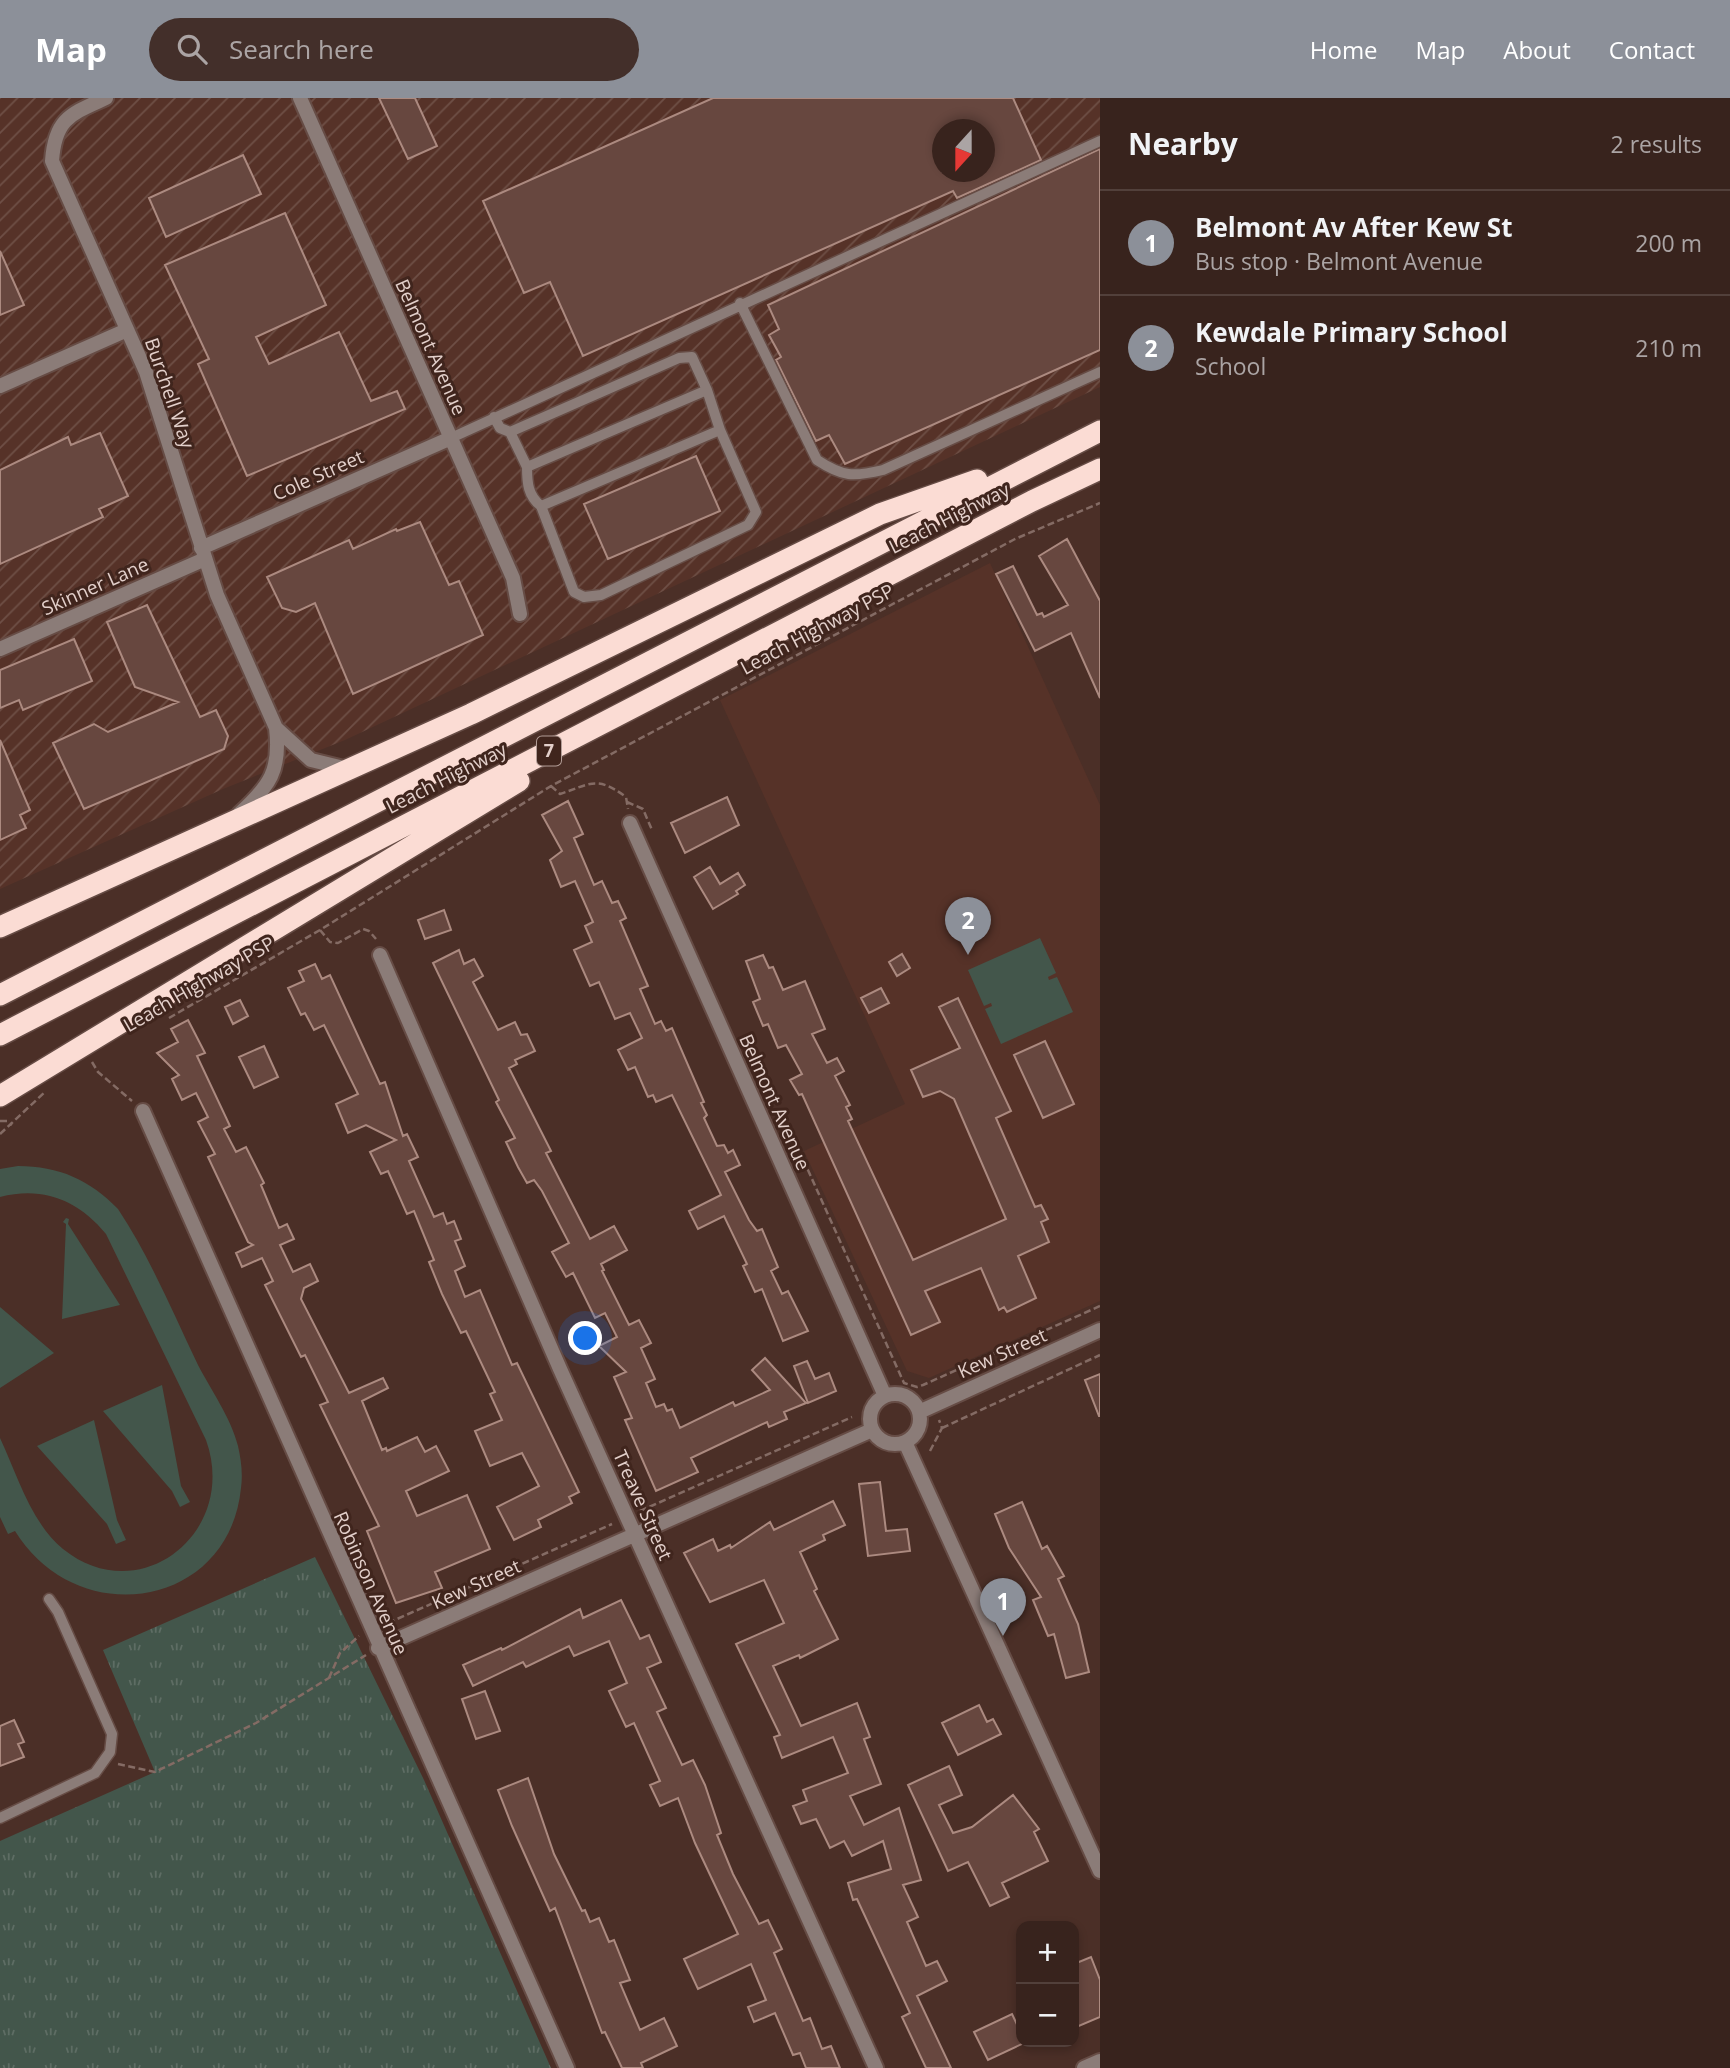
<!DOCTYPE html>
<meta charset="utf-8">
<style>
:root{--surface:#38231d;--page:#432f2a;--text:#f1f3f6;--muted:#aba4a4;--line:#52403b;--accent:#8c9099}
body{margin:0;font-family:"Open Sans",sans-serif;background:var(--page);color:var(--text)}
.controls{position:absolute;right:21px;bottom:21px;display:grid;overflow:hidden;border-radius:14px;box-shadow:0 4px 10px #0003}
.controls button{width:63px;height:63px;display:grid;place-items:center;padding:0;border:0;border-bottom:2px solid var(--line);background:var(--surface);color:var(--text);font:35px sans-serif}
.compass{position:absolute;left:932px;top:21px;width:63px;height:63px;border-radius:50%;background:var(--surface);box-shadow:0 4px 10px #0003;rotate:201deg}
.you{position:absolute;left:586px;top:1241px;width:24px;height:24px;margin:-18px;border:5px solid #fff;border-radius:50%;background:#1a73e8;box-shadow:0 0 0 10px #1a73e833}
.badge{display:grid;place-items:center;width:46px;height:46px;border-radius:50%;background:var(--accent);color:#fff;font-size:23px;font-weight:700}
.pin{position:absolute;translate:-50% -58px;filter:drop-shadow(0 2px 4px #0008)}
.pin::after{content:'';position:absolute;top:37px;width:24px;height:21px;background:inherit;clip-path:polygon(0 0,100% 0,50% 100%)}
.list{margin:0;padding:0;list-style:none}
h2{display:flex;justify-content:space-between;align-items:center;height:91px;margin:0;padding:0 28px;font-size:30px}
h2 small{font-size:23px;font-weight:400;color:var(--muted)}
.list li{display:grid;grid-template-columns:46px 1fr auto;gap:21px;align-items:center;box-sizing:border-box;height:105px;padding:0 28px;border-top:2px solid var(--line)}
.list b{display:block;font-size:26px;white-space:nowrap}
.list p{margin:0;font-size:23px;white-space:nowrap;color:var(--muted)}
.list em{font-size:23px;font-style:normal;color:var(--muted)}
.icon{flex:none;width:38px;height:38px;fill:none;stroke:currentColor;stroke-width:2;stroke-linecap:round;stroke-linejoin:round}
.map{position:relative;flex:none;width:1100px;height:1970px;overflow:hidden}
header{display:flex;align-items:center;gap:42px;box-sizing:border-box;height:98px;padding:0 35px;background:var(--accent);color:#fff}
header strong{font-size:33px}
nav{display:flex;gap:38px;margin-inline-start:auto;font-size:24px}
.search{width:490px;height:63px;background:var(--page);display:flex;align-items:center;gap:18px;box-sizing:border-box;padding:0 24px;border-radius:38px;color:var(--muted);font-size:26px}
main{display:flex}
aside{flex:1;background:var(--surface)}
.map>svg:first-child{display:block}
.built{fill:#563228}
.industrial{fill:url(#industrial-furrows);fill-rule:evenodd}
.grass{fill:#43564b}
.park{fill:url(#park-tufts)}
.building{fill:#67473f;stroke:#ac8a80;stroke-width:2;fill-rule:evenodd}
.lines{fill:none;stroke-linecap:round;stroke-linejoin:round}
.lane-casing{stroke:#664c45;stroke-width:13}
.street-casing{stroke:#664c45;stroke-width:18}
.highway-casing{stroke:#664c45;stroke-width:24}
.path{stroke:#846b64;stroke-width:2.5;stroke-dasharray:7 3.5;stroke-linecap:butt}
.lane{stroke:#8b7c78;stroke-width:10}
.street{stroke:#8b7c78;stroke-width:14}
.highway{stroke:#fbdcd4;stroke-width:21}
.labels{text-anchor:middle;stroke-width:6;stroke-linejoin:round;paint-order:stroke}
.shield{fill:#40251d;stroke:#b29d97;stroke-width:2}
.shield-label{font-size:18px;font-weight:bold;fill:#e3d0cb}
.street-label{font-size:19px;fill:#e3d0cb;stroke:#40251d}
</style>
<header>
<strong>Map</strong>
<div class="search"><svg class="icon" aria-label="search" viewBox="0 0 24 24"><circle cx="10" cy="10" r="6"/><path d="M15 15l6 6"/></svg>Search here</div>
<nav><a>Home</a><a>Map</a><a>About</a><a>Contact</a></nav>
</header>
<main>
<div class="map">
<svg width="1100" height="1970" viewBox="0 0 1100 1970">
<defs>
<pattern id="industrial-furrows" width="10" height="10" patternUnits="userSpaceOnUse" patternTransform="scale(1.75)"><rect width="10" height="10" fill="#563228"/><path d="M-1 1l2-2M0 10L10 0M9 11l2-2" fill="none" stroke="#6e4f46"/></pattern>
<pattern id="park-tufts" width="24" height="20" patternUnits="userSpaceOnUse" patternTransform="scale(1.75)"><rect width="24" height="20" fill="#43564b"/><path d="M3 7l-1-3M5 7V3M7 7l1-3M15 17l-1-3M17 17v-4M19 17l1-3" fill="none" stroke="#5e6d64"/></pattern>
</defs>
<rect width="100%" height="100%" fill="#4b2f27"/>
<path class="built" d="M990,465L1100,707V1203L929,1280L907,1273L804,1053L905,1006L720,602Z"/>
<path class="industrial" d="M0,0H1100V289L345,642L223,691L0,791ZM942,32H984V74H942Z"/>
<path class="grass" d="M1040,840L1056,875L1048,879L1049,882L1057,879L1073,914L1001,946L985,911L992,908L991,905L984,908L968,872Z
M18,1068C59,1068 90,1082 118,1111C150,1159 173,1215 198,1267C211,1292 231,1320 238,1348C241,1361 243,1376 241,1390C229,1511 77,1534 15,1433L8,1436L0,1419V1340C17,1376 31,1425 63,1451C140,1513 239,1434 206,1342L106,1136C78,1102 43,1088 0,1099V1071Z
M66,1120L69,1121L68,1126L120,1207L62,1221L66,1126L63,1124Z
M0,1209L54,1255L0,1290Z
M162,1287L181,1388L190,1404L180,1409L172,1393L103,1313Z
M94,1322L117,1422L126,1442L116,1446L107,1426L37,1348Z"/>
<path class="park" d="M315,1459L424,1682L551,1970H0V1743L155,1674L103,1552Z"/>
<path class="building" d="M379,0H415L437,48L408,61Z
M713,0H1013L1041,62L957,100L953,93L583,258L550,184L524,195L483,103ZM942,32H984V74H942Z
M1100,51V252L845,366L829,337L816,343L776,262L781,259L769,237L779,231L768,207Z
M243,57L261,96L166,139L149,100Z
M285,115L326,207L256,239L269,266L339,234L371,303L397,293L405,311L247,378L198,266L209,261L165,167Z
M0,153L24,207L0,217Z
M100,335L128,398L99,411L103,419L0,466V372L68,339L71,347Z
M696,358L720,413L608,461L584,406Z
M420,424L449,487L459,483L483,537L353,596L315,505L296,514L282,510L267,479L349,442L353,451L396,431L397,433Z
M1067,441L1100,503V600L1071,535L1035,553L996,476L1013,468L1037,517L1042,515L1044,519L1068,507L1039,458Z
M147,507L200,619L216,612L228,638L224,651L84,711L53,645L94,626L108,634L178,604L135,589L107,524Z
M74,541L92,583L23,612L19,602L0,610V572Z
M0,642L30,712L20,717L26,730L0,742Z
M727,699L739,727L685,755L671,725Z
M568,703L583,736L574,740L594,787L602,783L612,805L618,803L626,820L620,823L648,888L640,891L655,926L661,923L666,933L672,930L704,1004L701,1005L707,1017L704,1020L717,1048L724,1047L728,1055L733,1052L740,1067L725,1074L749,1122L757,1133L762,1131L778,1169L771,1173L782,1196L788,1193L808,1233L783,1243L762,1191L755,1194L743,1168L747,1166L724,1118L698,1131L689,1113L721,1097L672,997L656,1004L653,997L648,999L635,969L628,972L618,952L642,940L630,915L615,921L599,884L590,888L574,852L592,844L585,828L593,824L575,783L561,789L550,762L562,753L542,717Z
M710,769L720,786L738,775L745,787L736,793L738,796L713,811L694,779Z
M444,812L451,832L425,841L418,822Z
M459,852L464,866L474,861L483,878L473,884L498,932L515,924L521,937L527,936L535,953L515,962L517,966L509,970L551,1053L546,1055L590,1141L614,1128L627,1152L601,1166L604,1172L602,1173L629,1227L639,1222L651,1245L641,1250L655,1281L646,1285L656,1309L664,1306L667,1313L672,1311L680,1330L733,1304L735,1308L770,1292L752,1272L765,1260L806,1305L784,1314L787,1321L769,1329L767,1324L691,1360L698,1374L656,1393L625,1322L632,1320L614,1279L626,1274L599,1248L617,1239L605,1215L595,1220L573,1175L566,1179L552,1154L569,1145L542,1093L534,1082L527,1085L518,1069L506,1044L515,1040L496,1004L499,1002L433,865Z
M902,856L910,870L897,878L889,864Z
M763,857L769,870L773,869L783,892L805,883L825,931L812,936L827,965L837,960L844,973L835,978L850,1007L846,1009L852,1021L848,1023L913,1162L1006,1121L954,1001L940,993L923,999L911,972L960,950L939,909L958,900L1011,1013L996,1020L1035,1109L1041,1107L1048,1121L1041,1124L1049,1144L1018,1158L1036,1200L1007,1214L1004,1209L999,1212L981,1170L925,1193L940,1224L911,1237L802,996L799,997L790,982L802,976L786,947L778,950L768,926L763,928L753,904L760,901L746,863Z
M315,866L322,881L330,877L380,986L385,984L403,1038L407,1036L418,1059L409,1063L434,1119L443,1115L447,1126L454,1123L461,1141L455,1143L465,1168L455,1173L465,1199L480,1192L512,1267L517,1265L579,1394L569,1399L572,1405L538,1422L541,1429L514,1442L497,1409L539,1388L522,1355L490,1368L475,1333L502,1322L490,1296L495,1294L466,1233L461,1235L442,1196L429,1164L434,1162L414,1113L407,1116L388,1073L381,1076L370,1054L396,1042L366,1027L348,1035L336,1006L358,996L324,927L314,932L305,915L301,917L288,890L304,883L299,873Z
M881,890L889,905L869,915L861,900Z
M240,902L248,918L233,926L225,909Z
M188,922L205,955L197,958L230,1028L224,1031L236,1054L246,1049L264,1085L261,1087L279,1130L287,1126L294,1141L280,1147L293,1174L310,1166L318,1183L304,1190L301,1201L349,1295L383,1280L388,1290L362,1303L382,1352L386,1350L387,1353L417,1339L425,1354L436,1348L449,1373L406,1393L417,1418L467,1397L490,1451L435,1474L442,1490L396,1505L367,1433L379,1428L320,1307L328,1304L305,1257L301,1259L265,1187L273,1183L262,1160L242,1169L236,1155L253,1147L248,1144L208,1059L215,1056L198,1024L208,1019L196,995L182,1002L172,981L179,977L157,955L178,944L171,931Z
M1045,943L1074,1006L1043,1020L1014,957Z
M264,948L278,979L254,990L239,959Z
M807,1263L815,1281L829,1275L836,1293L808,1305L794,1268Z
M1100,1276V1318H1099L1085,1282Z
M880,1384L886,1433L907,1431L910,1453L868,1458L859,1386Z
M833,1403L845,1427L823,1437L825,1442L800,1454L817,1491L814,1493L838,1541L800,1560L799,1557L773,1568L801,1628L857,1605L870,1639L864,1641L881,1686L850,1698L864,1727L899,1710L921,1782L903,1787L918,1819L907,1824L926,1868L937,1863L947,1883L917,1898L951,1970H926L902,1919L910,1915L857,1801L853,1802L848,1785L891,1771L883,1743L852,1758L844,1743L830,1750L816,1721L801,1726L793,1708L807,1703L803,1692L848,1675L833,1639L782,1660L774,1639L780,1637L736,1546L784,1525L764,1482L710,1504L684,1455L713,1441L718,1453L730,1447L731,1450L770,1424L774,1432Z
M1022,1404L1042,1451L1047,1448L1064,1478L1058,1481L1078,1526L1089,1574L1066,1580L1054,1536L1048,1538L1033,1502L1041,1499L1009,1450L995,1416Z
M621,1502L640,1541L649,1537L661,1564L647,1570L666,1610L657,1614L682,1667L693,1662L705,1687L721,1735L717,1737L733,1776L759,1826L768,1822L782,1851L774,1855L803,1923L810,1920L822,1951L831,1948L840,1970H806L800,1955L793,1957L775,1915L754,1924L748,1909L766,1902L751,1866L698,1891L684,1861L738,1836L695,1745L678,1700L660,1708L650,1687L660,1683L634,1625L626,1629L609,1593L627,1585L609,1543L574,1558L569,1548L526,1569L523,1564L473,1588L463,1567L501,1550L502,1552L580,1511L583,1520Z
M485,1593L500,1633L476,1641L462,1601Z
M979,1607L987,1624L993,1621L1001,1636L958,1657L942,1625Z
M14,1622L24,1644L18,1646L24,1659L0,1668V1628Z
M949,1668L962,1697L939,1707L953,1735L972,1729L1013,1697L1039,1731L1034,1734L1048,1763L1002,1785L1009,1799L990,1808L968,1764L948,1773L908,1687Z
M528,1680L554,1756L582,1813L585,1812L590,1824L599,1820L609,1844L614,1842L630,1882L620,1885L640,1932L664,1920L677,1948L641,1965L643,1970H622L605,1934L602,1935L555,1810L550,1813L512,1728L498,1692Z
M1091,1859L1100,1882V1919L1074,1930V1866Z
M1012,1916L1021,1935V1944H1026L988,1962L974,1934Z"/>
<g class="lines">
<defs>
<path id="lane" d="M740,205L817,362C843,379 853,379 883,372L1100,274
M494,319L500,330L510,334L679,260L692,259L707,292L527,369C527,385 528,398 541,408L720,332L707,292
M510,334L527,369
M451,340L1100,43
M541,408L574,494L584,499L601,497L748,427L756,414L720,332
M0,1720L95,1675L110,1654L112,1636L58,1514L49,1501"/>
<path id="street" d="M106,0C71,16 55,20 52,63L146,274L217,497L276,630C281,672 270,688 239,716
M300,0L513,480L520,516
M0,288L127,232
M201,450L451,340
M0,551L205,461
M277,631L311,662L348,671
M630,725L885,1298
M380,857L560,1271L876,1970
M143,1013L567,1970
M870 1321a25 25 0 1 1 50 0a25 25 0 1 1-50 0Z
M919,1314L1100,1232
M905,1344L1100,1773
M378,1550L872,1332
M1084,1970L1100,1963"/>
<path id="highway" d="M0,829L471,616L880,416L977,382
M0,897L1100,333
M0,937L1032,403L1100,371
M0,998L519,683"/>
</defs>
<use href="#lane" class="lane-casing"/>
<use href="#street" class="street-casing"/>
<use href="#highway" class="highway-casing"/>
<path class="path" d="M551,688L560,696C591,686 596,677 626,699L628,711
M627,704L643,711L652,732
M320,832L330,844L338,845L363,831L369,833L376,841
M169,920L320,832L551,688L1015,441L1100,405
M92,964L98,974L132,1003
M0,1023H7L12,1027
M0,1036L46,993
M795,1056L803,1061L904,1285L917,1289L923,1287L1100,1208
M942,1330L1100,1257
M930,1353L942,1330L939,1322
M640,1413L852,1319
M388,1525L612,1426
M329,1580L340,1555L359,1538
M118,1666L155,1674L256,1625L366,1557"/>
<use href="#lane" class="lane"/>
<use href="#street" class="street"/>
<use href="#highway" class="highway"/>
</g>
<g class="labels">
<rect class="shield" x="537" y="638.5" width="24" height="29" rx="5"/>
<g class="shield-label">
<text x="549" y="659">7</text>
</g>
<g class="street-label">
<text transform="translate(431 249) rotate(66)" y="7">Belmont Avenue</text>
<text transform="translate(170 295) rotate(71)" y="7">Burchell Way</text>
<text transform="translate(318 377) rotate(-24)" y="7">Cole Street</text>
<text transform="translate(949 420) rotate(-27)" y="7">Leach Highway</text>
<text transform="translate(95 488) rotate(-24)" y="7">Skinner Lane</text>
<text transform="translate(817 531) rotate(-28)" y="7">Leach Highway PSP</text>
<text transform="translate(446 680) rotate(-27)" y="7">Leach Highway</text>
<text transform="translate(199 886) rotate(-30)" y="7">Leach Highway PSP</text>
<text transform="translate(775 1004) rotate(66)" y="7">Belmont Avenue</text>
<text transform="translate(1002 1255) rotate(-24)" y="7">Kew Street</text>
<text transform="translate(643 1407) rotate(66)" y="7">Treave Street</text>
<text transform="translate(371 1485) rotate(66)" y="7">Robinson Avenue</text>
<text transform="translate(476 1486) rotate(-24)" y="7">Kew Street</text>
</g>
</g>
</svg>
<div class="controls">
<button>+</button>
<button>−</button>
</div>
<svg class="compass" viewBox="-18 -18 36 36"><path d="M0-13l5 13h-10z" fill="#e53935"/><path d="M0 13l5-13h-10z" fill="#aba4a4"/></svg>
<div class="you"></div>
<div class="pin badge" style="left:1003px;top:1538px">1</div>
<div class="pin badge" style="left:968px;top:857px">2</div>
</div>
<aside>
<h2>Nearby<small>2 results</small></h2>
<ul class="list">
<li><span class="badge">1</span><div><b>Belmont Av After Kew St</b><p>Bus stop · Belmont Avenue</p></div><em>200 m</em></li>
<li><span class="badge">2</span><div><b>Kewdale Primary School</b><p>School</p></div><em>210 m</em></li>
</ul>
</aside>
</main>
